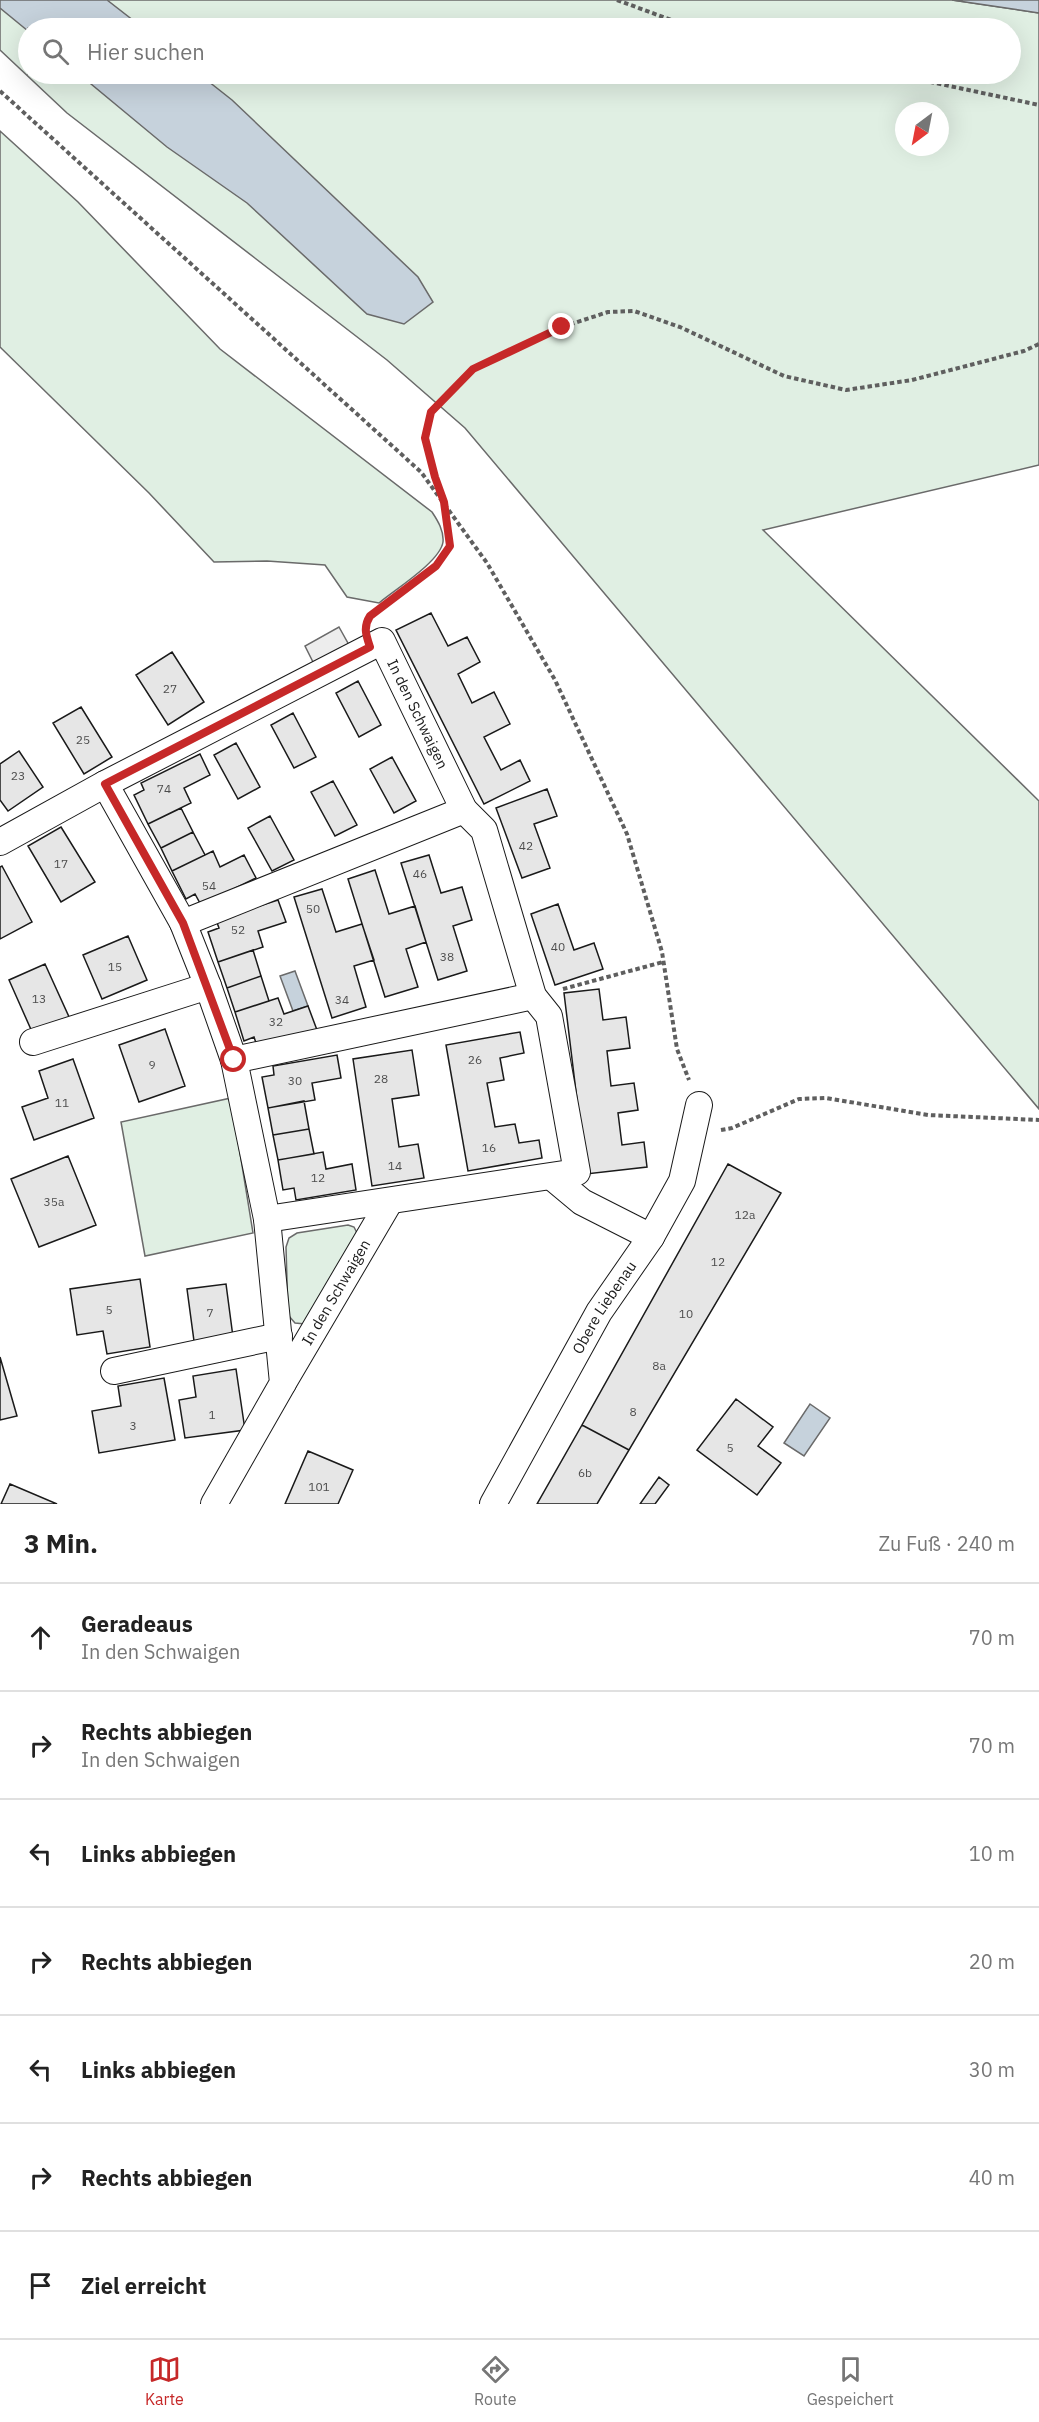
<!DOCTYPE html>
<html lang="de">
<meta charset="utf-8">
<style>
:root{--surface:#fff;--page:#f6f6f6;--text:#222;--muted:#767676;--line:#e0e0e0;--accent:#c62828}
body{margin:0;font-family:"IBM Plex Sans",sans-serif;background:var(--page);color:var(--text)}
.compass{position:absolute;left:895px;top:102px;width:54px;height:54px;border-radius:50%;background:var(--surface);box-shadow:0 6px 24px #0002;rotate:212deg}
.stop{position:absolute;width:18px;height:18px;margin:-14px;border:4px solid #c62828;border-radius:50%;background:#fff}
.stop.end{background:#c62828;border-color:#fff;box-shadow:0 2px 6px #0008}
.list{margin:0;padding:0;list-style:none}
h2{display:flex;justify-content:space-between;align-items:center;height:78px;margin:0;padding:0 24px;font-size:26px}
h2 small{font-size:20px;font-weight:400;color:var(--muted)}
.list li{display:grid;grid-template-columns:39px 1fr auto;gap:18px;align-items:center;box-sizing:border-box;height:108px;padding:0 24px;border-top:2px solid var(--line)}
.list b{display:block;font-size:22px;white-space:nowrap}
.list p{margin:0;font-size:20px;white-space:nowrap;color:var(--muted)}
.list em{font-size:20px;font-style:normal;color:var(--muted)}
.icon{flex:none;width:33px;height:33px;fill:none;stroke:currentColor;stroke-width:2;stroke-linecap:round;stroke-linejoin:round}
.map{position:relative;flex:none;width:1039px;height:1504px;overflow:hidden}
.search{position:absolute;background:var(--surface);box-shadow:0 6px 24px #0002;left:18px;right:18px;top:18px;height:66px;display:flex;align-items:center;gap:15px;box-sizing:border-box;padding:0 21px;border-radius:33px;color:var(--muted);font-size:22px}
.sheet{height:834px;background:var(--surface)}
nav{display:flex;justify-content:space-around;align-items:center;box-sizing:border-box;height:84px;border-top:2px solid var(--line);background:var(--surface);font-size:16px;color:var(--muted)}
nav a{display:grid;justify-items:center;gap:3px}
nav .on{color:var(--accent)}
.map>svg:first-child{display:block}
.green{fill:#e0efe3;stroke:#6a6a6a;stroke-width:1.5;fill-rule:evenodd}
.parking{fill:#ededed;stroke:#6a6a6a;stroke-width:1.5}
.water{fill:#c6d2dc;stroke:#6a6a6a;stroke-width:1.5}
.building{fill:#e6e6e6;stroke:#1a1a1a;stroke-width:1.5}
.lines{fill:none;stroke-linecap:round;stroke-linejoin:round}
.street-casing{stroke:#1a1a1a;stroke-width:28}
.path{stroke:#5f5f5f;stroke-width:4;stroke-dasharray:4.5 3;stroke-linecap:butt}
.street{stroke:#fff;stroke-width:26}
.route{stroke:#c62828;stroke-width:8}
.labels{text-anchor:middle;stroke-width:4.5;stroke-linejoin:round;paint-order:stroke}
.number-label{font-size:12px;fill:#4d4d4d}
.street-label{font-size:15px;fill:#1a1a1a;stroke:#fff}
</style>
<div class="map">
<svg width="1039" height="1504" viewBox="0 0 1039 1504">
<rect width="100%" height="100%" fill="#fff"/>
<path class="green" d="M0,0H952L1039,13V465L763,530L1039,801V1109L465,428L387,360L67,113L0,50ZM28,28H1010V74H28ZM904,111H940V147H904Z
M0,131L78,202L220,349L432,512C438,521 444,531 443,542C440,562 394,590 379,603L347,597L325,565L267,561L214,562L149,493L0,347Z
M231,1098L253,1233L145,1256L121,1122Z
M348,1225L354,1227L357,1233L305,1324L295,1323L288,1315L286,1247L289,1238L297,1233Z"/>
<path class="parking" d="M339,627L349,645L314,664L305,646Z"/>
<path class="water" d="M0,0H107L143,28H28V31L0,8Z
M952,0H1039V13Z
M79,74H199L232,100L418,277L433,302L404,324L367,314L247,203L167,147Z
M295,971L308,1006L293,1011L280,976Z
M810,1404L830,1418L804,1456L784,1443Z"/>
<path class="building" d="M431,613L448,646L467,637L480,662L458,674L472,703L494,692L510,724L484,737L501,770L520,760L530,781L484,804L396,630Z
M172,652L204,702L168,725L136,675Z
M358,681L381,725L359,737L336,693Z
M81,707L112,757L84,774L53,723Z
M293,713L316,757L294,768L271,725Z
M236,743L260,787L238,799L214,755Z
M19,751L43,787L8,811L0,800V764Z
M200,754L210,775L184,788L191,803L148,824L134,795L144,790L141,783Z
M392,757L416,801L394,813L370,769Z
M333,781L357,825L335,836L311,792Z
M547,789L557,816L534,824L550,868L522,878L496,808Z
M181,808L193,832L161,848L148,824Z
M270,816L294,860L272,871L248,828Z
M61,827L95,882L61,902L28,846Z
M193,832L205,855L172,871L161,848Z
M213,851L220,867L244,855L256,878L201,905L195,894L186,899L172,871Z
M429,855L441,893L462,887L472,920L453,926L467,971L438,980L401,863Z
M2,866L32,922L0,939V867Z
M375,870L389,914L415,906L426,942L406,949L418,987L385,997L348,879Z
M322,889L336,932L362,924L374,960L354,966L366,1007L332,1018L294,897Z
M278,900L286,922L258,931L263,947L218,962L208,932L219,928L216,920Z
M558,904L574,950L594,943L603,969L555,985L531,914Z
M128,936L147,980L102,999L83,955Z
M253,950L261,976L227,988L218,962Z
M45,964L70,1019L33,1034L9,980Z
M261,976L269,1001L235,1012L227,988Z
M599,989L603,1020L626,1017L630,1048L607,1051L611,1086L634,1083L638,1110L618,1113L622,1145L644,1142L647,1167L586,1174L564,993Z
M278,998L284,1014L308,1006L317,1030L258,1049L254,1037L244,1041L235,1012Z
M165,1029L185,1086L139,1102L119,1045Z
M520,1032L524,1053L500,1058L504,1080L487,1083L495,1127L515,1124L519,1143L539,1140L542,1158L468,1171L446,1045Z
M412,1050L419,1095L392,1099L399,1147L418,1144L424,1178L372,1186L353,1059Z
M337,1055L341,1078L312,1083L315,1100L268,1108L262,1077L274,1075L273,1066Z
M73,1059L94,1118L34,1140L22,1107L48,1098L39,1071Z
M304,1101L309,1129L273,1135L268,1108Z
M309,1129L314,1154L278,1160L273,1135Z
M323,1152L326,1169L352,1164L356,1190L296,1200L294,1188L283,1190L278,1160Z
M68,1156L96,1225L39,1247L11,1179Z
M728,1164L781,1193L629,1450L582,1425Z
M140,1279L150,1347L107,1354L103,1331L77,1335L70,1289Z
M226,1284L233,1337L194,1341L187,1289Z
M0,1357L17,1416L0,1420Z
M236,1369L245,1430L185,1438L179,1400L196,1397L193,1376Z
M164,1378L175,1440L99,1453L92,1411L121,1406L118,1386Z
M736,1399L773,1427L758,1446L781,1463L757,1495L697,1450Z
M582,1425L629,1450L597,1504H537Z
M308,1451L353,1470L338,1504H285Z
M659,1477L669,1485L655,1504H640Z
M10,1484L57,1504H1Z"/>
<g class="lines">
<defs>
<g id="street">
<path id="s1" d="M105,784L382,641L464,810L484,830L533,996L549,1016L577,1172L267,1219"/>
<path d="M0,842L105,784L183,923L208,986L234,1060L267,1219L283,1383L214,1504"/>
<path d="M183,923L464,810"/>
<path d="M33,1042L208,986"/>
<path d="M234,1060L533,996"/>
<path d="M552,1177L582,1202L651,1237"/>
<path d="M114,1371L279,1336"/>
<path id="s2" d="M283,1383L390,1201"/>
<path id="s3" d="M493,1504L599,1312L651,1237L682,1181L699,1105"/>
</g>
</defs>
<use href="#street" class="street-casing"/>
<path class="path" d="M617,0L693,28
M893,74L1039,105
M0,91L421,472L487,563L555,680L627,834L662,952L677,1049L689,1080
M442,497L425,438L431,412L473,369L562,327L608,312L634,311L680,327L784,376L846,390L912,380L1024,351L1039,344
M373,614L436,566L450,546L444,504
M563,989L663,962
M721,1130L732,1128L799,1099L826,1098L928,1115L1039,1120"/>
<use href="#street" class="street"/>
</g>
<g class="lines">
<path class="route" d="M234,1060L183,923L105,784L370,647C366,635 363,627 370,616L436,566L450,546L444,502L435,477L425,438L431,412L473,369L562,327"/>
</g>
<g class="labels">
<g class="number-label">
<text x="170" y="693">27</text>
<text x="83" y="744">25</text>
<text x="18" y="780">23</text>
<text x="164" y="793">74</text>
<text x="526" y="850">42</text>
<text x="61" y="868">17</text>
<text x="420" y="878">46</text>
<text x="209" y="890">54</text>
<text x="313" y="913">50</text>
<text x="238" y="934">52</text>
<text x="558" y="951">40</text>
<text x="447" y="961">38</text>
<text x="115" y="971">15</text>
<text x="39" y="1003">13</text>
<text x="342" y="1004">34</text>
<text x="276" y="1026">32</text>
<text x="475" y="1064">26</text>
<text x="152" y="1069">9</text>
<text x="381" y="1083">28</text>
<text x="295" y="1085">30</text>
<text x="62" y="1107">11</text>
<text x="489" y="1152">16</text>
<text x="395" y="1170">14</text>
<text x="318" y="1182">12</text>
<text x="54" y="1206">35a</text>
<text x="745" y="1219">12a</text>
<text x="718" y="1266">12</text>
<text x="109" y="1314">5</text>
<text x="210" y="1317">7</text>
<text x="686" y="1318">10</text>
<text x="659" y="1370">8a</text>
<text x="633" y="1416">8</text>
<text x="212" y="1419">1</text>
<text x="133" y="1430">3</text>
<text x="730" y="1452">5</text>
<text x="585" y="1477">6b</text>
<text x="319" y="1491">101</text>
</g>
<g class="street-label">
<text dy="5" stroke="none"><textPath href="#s1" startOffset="393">In den Schwaigen</textPath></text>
<text dy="5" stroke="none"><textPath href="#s2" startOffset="105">In den Schwaigen</textPath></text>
<text dy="5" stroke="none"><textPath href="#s3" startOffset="226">Obere Liebenau</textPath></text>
</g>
</g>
</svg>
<svg class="compass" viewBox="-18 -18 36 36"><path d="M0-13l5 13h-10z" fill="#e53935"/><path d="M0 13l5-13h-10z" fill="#767676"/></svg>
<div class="stop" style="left:234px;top:1060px"></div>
<div class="stop end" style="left:562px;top:327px"></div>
<div class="search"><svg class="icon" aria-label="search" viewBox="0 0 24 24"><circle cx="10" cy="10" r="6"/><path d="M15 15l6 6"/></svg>Hier suchen</div>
</div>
<section class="sheet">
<h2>3 Min.<small>Zu Fuß · 240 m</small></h2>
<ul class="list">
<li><svg class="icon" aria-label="ahead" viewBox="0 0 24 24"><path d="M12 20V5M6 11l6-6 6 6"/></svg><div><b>Geradeaus</b><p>In den Schwaigen</p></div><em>70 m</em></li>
<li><svg class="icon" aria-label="right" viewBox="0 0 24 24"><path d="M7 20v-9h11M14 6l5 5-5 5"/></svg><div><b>Rechts abbiegen</b><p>In den Schwaigen</p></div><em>70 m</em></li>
<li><svg class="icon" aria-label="left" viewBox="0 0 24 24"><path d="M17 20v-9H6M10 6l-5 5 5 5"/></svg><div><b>Links abbiegen</b></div><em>10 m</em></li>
<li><svg class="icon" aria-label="right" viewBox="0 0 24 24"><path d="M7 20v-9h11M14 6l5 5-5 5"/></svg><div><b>Rechts abbiegen</b></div><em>20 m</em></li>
<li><svg class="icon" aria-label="left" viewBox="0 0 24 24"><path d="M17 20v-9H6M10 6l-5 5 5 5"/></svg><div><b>Links abbiegen</b></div><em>30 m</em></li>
<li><svg class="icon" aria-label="right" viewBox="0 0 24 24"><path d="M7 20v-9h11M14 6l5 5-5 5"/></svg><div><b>Rechts abbiegen</b></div><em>40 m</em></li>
<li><svg class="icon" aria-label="arrive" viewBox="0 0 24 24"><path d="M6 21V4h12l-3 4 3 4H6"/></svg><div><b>Ziel erreicht</b></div></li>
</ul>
</section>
<nav>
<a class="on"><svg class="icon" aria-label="map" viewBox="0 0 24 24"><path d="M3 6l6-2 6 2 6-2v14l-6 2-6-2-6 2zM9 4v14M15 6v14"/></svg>Karte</a>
<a><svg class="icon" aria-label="directions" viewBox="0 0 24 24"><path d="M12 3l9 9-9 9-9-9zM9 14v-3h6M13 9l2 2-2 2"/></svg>Route</a>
<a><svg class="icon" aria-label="saved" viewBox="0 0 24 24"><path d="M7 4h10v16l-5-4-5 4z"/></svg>Gespeichert</a>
</nav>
